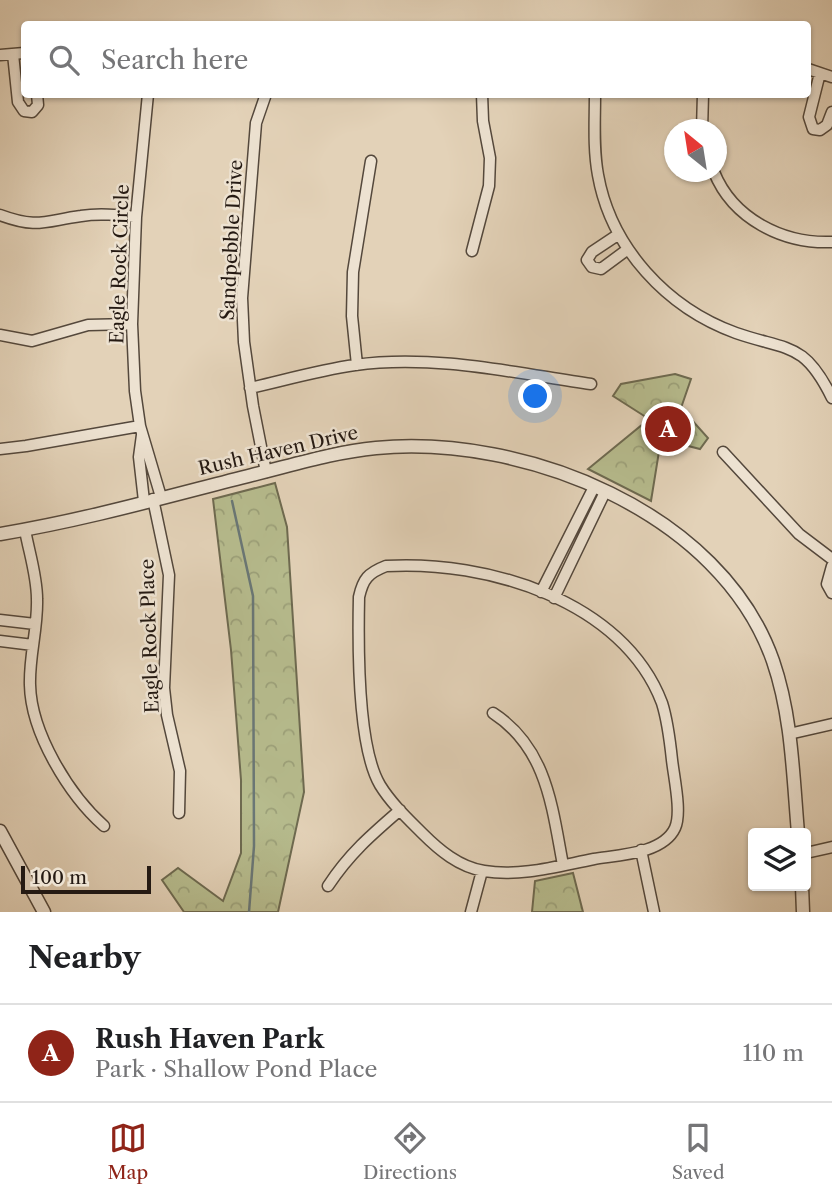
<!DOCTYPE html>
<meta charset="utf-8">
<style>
:root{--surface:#fff;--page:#f6f6f6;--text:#202124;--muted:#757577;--line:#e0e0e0;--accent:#8f2418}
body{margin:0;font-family:"Libre Caslon Text",serif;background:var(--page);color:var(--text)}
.controls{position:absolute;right:21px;bottom:21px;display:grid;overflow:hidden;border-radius:7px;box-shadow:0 2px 5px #0004}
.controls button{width:63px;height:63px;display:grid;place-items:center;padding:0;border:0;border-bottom:2px solid var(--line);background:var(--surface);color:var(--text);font:35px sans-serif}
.compass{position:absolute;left:664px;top:119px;width:63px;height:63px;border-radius:50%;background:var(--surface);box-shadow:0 2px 5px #0004;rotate:330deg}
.scale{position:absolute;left:21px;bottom:18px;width:130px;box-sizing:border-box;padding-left:7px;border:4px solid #251a13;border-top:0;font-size:19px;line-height:24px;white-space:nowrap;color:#251a13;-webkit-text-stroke:5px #ede2d1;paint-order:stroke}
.you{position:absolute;left:536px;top:397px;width:24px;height:24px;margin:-18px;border:5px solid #fff;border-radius:50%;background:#1a73e8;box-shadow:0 0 0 10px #1a73e833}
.badge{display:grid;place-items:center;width:46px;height:46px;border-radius:50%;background:var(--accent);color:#fff;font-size:23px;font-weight:700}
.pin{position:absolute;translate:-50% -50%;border:4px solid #fff;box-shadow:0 2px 7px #0006}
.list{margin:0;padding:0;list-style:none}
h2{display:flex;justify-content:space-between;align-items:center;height:91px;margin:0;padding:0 28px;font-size:30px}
h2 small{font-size:23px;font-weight:400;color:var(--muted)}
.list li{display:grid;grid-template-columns:46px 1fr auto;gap:21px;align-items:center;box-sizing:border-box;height:98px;padding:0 28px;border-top:2px solid var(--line)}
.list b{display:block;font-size:26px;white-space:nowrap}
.list p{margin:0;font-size:23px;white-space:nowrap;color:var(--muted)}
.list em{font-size:23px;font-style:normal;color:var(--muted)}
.icon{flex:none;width:38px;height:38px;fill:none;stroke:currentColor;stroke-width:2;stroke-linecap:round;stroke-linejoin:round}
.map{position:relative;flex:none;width:832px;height:912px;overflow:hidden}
.search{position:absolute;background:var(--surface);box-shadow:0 2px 5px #0004;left:21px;right:21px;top:21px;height:77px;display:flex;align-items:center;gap:18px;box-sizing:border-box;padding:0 24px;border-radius:7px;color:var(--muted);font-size:26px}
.sheet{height:189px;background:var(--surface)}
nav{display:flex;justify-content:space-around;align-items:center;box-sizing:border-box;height:98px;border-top:2px solid var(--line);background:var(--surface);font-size:19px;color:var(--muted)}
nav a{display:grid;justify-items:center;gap:4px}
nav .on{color:var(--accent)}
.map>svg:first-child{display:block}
.forest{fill:url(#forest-crowns);stroke:#6e6a50;stroke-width:2}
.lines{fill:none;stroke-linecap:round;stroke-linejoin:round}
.stream{stroke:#6a7776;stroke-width:2.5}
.minor-casing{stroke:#54483c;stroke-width:13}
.tertiary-casing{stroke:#54483c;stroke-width:15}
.minor{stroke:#ede2d1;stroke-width:10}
.tertiary{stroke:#ede2d1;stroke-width:12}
.labels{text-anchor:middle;stroke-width:5;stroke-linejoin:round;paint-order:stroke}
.street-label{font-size:19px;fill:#251a13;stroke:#ede2d1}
</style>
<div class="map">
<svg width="832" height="912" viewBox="0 0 832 912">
<defs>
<pattern id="forest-crowns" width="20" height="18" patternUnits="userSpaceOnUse" patternTransform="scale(1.75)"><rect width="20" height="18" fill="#b6bb8d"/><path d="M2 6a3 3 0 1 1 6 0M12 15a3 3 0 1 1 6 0" fill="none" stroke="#9ca079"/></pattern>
</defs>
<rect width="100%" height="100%" fill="#e3d2b8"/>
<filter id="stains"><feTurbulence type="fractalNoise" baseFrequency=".00286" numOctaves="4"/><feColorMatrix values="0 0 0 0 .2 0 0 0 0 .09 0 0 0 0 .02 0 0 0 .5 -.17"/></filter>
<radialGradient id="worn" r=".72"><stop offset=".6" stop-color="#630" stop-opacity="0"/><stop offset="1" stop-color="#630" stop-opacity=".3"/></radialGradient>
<path class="forest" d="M675,374L691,379L681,408L708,438L700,449L661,439L651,501L588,469L649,419L613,396L621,384Z
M275,483L287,527L304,792L278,912H184L162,880L178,868L223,901L241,853V780L231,650L213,499Z
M573,873L583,912H532L535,881Z"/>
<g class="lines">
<path class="stream" d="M232,501L253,596L254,846L249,912"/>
<defs>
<path id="minor" d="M13,54L18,102L24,111L32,112L38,105L37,94
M0,55L24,53
M808,69L832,77
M820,73L809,117L813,129L820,130L827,125L832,112
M148,94L136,217L132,324L135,391L140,426L161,497
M595,94C595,121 593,148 598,175C611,248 667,308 736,333C788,351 804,341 832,398
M702,130L703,94
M714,172C733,219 783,244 832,242
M0,215C38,229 44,221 81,216C99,213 118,215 136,217
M619,234L592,252L587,260L592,267L601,269L628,249
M472,251L489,186L490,158L483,121L482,94
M0,335L32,341L88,325L132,324
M357,365L352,316L353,272L371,161
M250,388C285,380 320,370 355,365C433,354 515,373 591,384
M142,435L139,457L144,501
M0,449L26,446L140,426
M723,452L799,534L832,559
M266,472L253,406L244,342L242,298L256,123L266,94
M153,499L169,575L164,688L167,715L180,771L179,813
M25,530C29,552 37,576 37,599C38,628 29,656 30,685C31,733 69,795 104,826
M386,566C486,560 623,600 662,703C668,722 670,741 672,760C674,778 682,813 675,828C663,854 618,855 594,859C558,866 521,877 484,871C459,867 439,850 422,833C407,818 391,803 380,785C357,746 358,644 359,597C363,579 368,573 386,566Z
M832,566L827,584L832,593
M541,592L594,487
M554,598L605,492
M0,620L35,624
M0,641L33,645
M493,713C547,748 552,807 563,865
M789,734L832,724
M641,850L654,912
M806,853L832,847
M328,886C349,854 371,835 400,810
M471,912L482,871"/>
<path id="tertiary" d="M0,534C85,520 169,496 252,475C293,465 334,452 376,448C524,434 721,512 773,661C792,716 793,776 798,833
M0,831L44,912
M802,886L803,912"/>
</defs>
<use href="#minor" class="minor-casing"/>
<use href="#tertiary" class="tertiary-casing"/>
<use href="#minor" class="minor"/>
<use href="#tertiary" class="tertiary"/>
</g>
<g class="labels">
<g class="street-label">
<text transform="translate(231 240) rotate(-87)" y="7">Sandpebble Drive</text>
<text transform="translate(119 264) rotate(-88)" y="7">Eagle Rock Circle</text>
<text transform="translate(278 450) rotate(-13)" y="7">Rush Haven Drive</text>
<text transform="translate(149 636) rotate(-92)" y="7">Eagle Rock Place</text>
</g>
</g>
<rect width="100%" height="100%" filter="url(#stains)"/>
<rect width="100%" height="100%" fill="url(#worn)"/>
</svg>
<div class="controls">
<button><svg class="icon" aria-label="layers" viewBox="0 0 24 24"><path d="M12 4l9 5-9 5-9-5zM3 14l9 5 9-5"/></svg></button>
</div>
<svg class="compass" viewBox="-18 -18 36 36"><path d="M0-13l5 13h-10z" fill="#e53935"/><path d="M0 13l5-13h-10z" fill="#757577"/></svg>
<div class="scale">100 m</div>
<div class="you"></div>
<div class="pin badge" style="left:668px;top:429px">A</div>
<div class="search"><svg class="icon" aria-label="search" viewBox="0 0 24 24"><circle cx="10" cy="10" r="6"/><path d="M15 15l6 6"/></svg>Search here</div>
</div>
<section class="sheet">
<h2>Nearby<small></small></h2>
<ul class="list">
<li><span class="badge">A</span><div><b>Rush Haven Park</b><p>Park · Shallow Pond Place</p></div><em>110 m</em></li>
</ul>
</section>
<nav>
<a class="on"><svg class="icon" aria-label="map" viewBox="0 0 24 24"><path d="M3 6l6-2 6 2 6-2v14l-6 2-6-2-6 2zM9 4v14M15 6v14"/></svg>Map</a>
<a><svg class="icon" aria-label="directions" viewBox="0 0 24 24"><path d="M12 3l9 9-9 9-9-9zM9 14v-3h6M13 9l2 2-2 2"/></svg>Directions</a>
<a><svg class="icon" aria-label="saved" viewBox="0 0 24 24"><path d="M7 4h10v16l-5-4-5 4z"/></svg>Saved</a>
</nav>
